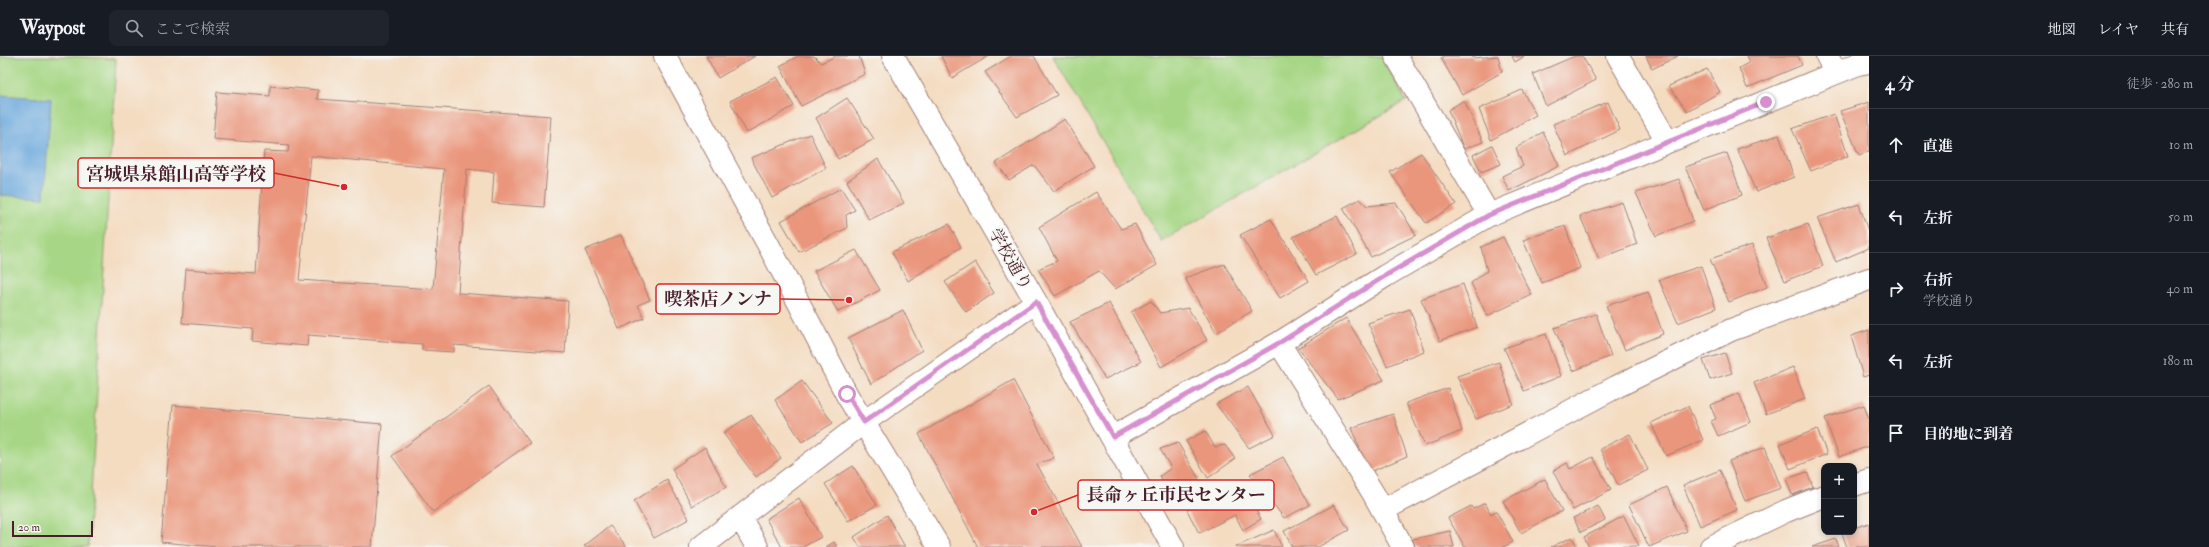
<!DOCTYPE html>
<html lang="ja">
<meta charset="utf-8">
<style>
:root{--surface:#171b24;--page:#20242c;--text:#f1f3f6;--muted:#9ea1a6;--line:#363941}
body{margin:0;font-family:"IM FELL Double Pica","Noto Serif JP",serif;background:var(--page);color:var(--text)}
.controls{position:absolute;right:12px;bottom:12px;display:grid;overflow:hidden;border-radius:8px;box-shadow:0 2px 6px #0003}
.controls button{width:36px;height:36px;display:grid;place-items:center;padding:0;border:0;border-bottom:1px solid var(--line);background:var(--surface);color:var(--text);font:20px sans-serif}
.scale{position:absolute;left:12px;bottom:10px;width:81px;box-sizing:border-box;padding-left:4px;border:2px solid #4a1f2b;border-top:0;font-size:11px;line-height:14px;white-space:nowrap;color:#4a1f2b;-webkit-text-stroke:3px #f6f6f2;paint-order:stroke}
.stop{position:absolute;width:12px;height:12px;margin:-9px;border:3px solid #d690ce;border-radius:50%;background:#fff}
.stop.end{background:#d690ce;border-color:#fff;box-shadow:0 1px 4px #0008}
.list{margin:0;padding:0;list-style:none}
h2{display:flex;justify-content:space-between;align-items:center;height:52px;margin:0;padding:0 16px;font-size:17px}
h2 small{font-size:13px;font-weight:400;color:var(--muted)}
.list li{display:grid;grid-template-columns:26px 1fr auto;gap:12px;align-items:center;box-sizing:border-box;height:72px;padding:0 16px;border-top:1px solid var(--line)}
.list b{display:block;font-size:15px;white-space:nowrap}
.list p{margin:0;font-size:13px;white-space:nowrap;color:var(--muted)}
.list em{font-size:13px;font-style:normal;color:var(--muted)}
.icon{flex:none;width:22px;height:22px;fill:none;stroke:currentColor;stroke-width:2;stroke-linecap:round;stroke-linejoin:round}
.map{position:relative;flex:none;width:1869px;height:491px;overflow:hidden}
header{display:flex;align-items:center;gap:24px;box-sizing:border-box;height:56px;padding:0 20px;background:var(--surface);border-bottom:1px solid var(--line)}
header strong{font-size:19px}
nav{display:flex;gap:22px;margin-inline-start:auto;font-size:14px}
.search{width:280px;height:36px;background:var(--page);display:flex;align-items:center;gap:10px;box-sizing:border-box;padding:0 14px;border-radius:8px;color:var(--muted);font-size:15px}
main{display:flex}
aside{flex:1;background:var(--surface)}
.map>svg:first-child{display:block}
.green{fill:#a7d786;stroke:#787b58}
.water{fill:#6ba8dd;stroke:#5a6484}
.building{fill:#ea967c;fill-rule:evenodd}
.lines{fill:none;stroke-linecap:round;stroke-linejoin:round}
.minor-casing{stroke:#9f7e76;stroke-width:24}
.minor{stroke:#fff;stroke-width:22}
.route{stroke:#d690ce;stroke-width:5}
.labels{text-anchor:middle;stroke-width:3.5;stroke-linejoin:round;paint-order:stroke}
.street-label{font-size:17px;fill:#4a1f2b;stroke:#f6f6f2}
.leader{fill:none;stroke:#d62828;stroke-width:1.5}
.callout-dot{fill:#d62828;stroke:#f6f6f2;stroke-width:1.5}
.callout{fill:#f6f6f2;stroke:#d62828;stroke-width:1.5}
.callout-label{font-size:18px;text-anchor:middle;font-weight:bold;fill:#4a1f2b}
</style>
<header>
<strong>Waypost</strong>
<div class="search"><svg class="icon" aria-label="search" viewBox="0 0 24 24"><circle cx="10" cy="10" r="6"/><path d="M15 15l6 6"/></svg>ここで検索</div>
<nav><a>地図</a><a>レイヤ</a><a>共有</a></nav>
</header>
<main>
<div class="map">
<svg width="1869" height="491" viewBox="0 0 1869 491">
<rect width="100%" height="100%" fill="#f6f6f2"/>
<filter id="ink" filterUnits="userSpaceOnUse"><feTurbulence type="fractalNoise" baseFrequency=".025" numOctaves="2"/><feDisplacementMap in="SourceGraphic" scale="8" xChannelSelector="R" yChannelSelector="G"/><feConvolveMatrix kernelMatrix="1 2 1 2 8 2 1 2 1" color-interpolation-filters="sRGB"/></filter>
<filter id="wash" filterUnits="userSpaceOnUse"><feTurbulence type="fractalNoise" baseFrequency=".012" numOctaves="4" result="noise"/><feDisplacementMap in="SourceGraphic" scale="16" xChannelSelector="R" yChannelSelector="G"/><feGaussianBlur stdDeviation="0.9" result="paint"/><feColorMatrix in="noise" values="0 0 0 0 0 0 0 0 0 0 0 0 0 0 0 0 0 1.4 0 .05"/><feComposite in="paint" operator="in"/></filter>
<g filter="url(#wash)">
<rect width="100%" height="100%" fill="#f4dcc1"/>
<path class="green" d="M0,0H70L116,3L88,491H0Z
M1053,0H1381L1406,45L1161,185Z"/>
<path class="water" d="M0,39L51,43L44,142L0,139Z"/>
<g id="blocks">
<path class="building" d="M706,0H755L718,22Z
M798,0H814L821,7L836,0H859L865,18L801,50L780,10Z
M941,0H989L952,22Z
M1011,0H1034L1057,39L1017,61L985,16Z
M1444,0H1472L1473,2L1498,0L1502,16L1462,39L1441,2Z
M1512,0H1525L1515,6Z
M1575,0H1582L1596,24L1546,50L1533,18Z
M1646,0H1678L1652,13Z
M1747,0H1798L1802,9L1747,32L1739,12L1750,6Z
M1707,13L1720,36L1687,55L1669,30Z
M777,21L794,50L747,77L730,45Z
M270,30L318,34L317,43L551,60L544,151L492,147L494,116L467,113L458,237L568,245L565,297L454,289V296L422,294V288L308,279L307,290L252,285L253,273L182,267L186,213L256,218L264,95L288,96L289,89L213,83L217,36L270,40ZM311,100L444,113L433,233L299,224Z
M1522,34L1536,59L1491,84L1479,53Z
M847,42L874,83L838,103L816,62Z
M1464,44L1483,86L1464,93L1448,54Z
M1608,46L1620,74L1567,100L1553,68Z
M1869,46V95L1859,99L1840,55Z
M1834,58L1848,100L1811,115L1792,73Z
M1065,63L1094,110L1054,135L1034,109L1009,124L996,107Z
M1543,76L1559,110L1509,135L1502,120L1523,110L1516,92Z
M810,78L826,112L772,142L751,102Z
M1779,79L1794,121L1756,136L1737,93Z
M1492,89L1501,108L1481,116L1473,99Z
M1421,97L1456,148L1426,167L1390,116Z
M1727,97L1742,139L1704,154L1685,111Z
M878,103L904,147L869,164L847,125Z
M1679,123L1693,165L1656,180L1636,137Z
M841,132L855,154L846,159L847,172L799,196L781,165Z
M1096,136L1121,173L1135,168L1157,209L1115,233L1099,215L1055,240L1038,213L1057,205L1039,171Z
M1360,143L1367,150L1396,147L1416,179L1371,201L1343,152Z
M1622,146L1637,188L1599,203L1580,160Z
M1859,148L1869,178V192L1836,206L1817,162Z
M1337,160L1357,198L1316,219L1293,181Z
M1271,163L1309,225L1280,242L1240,179Z
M949,168L961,191L908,225L892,196Z
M1808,168L1823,210L1785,225L1766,182Z
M1565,170L1580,212L1542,227L1523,184Z
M621,179L650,244L638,249L644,262L619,273L585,194Z
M1503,181L1532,239L1487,260L1471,227L1487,215L1481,191Z
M1752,189L1767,231L1729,246L1710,203Z
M856,194L880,234L838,256L814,215Z
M975,206L994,237L966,256L945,226Z
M1224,208L1252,255L1216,277L1185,222Z
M1701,210L1716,252L1678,267L1659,224Z
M1463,228L1477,271L1440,285L1421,243Z
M1648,236L1663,278L1625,294L1606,250Z
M1151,245L1160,257L1188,252L1207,284L1161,311L1131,256Z
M1109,247L1141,306L1105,323L1070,266Z
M1410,253L1424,295L1387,310L1368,267Z
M903,254L922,294L871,328L848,282Z
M1596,258L1611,300L1573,315L1554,272Z
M1346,262L1384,324L1338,343L1298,292Z
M1869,274V319L1863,321L1851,280Z
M1546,278L1561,320L1524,335L1504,292Z
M1725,297L1732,317L1710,324L1703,304Z
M1499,306L1513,348L1476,363L1457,320Z
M1793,311L1805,343L1766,358L1754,327Z
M1013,324L1054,402L1037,408L1082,491H978L919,378Z
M802,325L833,367L802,386L775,344Z
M489,330L530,387L433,456L392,400Z
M1248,331L1275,379L1249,392L1216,348Z
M1448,332L1462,375L1425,390L1406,347Z
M1739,337L1751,366L1718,380L1711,365L1716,363L1710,349Z
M173,349L382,368L372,491H217L161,486Z
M1864,349L1869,364V390L1839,401L1825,362Z
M1688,350L1703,384L1666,400L1651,367Z
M1393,358L1407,400L1370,416L1351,372Z
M751,359L781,402L756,421L723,377Z
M1817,373L1827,398L1790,413L1780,388Z
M1205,375L1215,391L1225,389L1235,403L1208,422L1186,385Z
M1630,378L1648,414L1618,429L1600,393Z
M1178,387L1199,423L1168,439L1160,420L1171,412L1160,393Z
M705,391L726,431L692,450L672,413Z
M1765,391L1781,432L1745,445L1729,405Z
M1283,401L1310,449L1284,462L1250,418Z
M1593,401L1611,434L1573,454L1553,415L1567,407L1570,413Z
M853,410L877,449L848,465L825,428Z
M1720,414L1737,454L1700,470L1683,429Z
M1807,416L1813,431L1792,439L1786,423Z
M1545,423L1562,455L1521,477L1503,445Z
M667,424L689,463L654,482L634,445Z
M1667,431L1687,475L1649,491L1629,449Z
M1243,432L1261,463L1243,474L1235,459L1199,477L1187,454Z
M799,442L821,481L803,491H782L766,463Z
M1485,447L1491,458L1496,455L1513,486L1503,491H1465L1448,462L1471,450L1473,453Z
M1334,449L1349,474L1318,491H1292L1284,475Z
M1598,450L1605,464L1581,476L1573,462Z
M887,459L905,491H860L854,481Z
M1624,460L1639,490L1589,491L1584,481Z
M1869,467V491H1847L1842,477L1854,476V472Z
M610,470L627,491H585L584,490Z
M1274,474L1282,491H1235Z
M1450,475L1454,491H1415L1413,483Z
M1572,481L1577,491H1551Z
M1836,483L1839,491H1812Z
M834,486L837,491H826Z"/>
</g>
</g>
<g filter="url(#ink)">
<use href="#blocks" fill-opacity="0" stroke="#9f7e76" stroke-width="1"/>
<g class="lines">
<defs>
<path id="minor" d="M665,0L769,190L847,339L939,491
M893,0L1036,246L1173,491
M1396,0L1489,159
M1618,0L1667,85
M1827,0L1836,17
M1279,287L1373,437L1403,491
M1113,381L1279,287L1385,220L1489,159L1858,8L1869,6
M1854,429L1869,424
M1383,454L1616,331L1731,274L1869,223
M740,461L757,491
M701,491L864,366L1036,246
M1711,491L1786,455L1824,440"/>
</defs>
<use href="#minor" class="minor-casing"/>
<use href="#minor" class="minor"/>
</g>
</g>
<g class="lines" filter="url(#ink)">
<path class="route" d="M847,338L864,366L1036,246L1113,381L1279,287L1385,220L1489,159L1766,46"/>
</g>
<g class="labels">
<g class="street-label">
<text transform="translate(1011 203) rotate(60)" y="6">学校通り</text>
</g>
</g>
<path class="leader" d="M344 131L274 117M849 244L780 243M1034 456L1078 439"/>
<g class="callout-dot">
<circle cx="344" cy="131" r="4"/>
<circle cx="849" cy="244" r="4"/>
<circle cx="1034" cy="456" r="4"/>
</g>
<g class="callout">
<rect x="78" y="102" width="196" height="30" rx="4"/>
<rect x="656" y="228" width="124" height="30" rx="4"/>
<rect x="1078" y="424" width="196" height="30" rx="4"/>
</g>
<g class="callout-label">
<text x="176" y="124">宮城県泉館山高等学校</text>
<text x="718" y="249">喫茶店ノンナ</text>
<text x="1176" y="445">長命ヶ丘市民センター</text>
</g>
</svg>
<div class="controls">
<button>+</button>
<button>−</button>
</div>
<div class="scale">20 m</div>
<div class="stop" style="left:847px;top:338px"></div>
<div class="stop end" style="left:1766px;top:46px"></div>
</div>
<aside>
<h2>4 分<small>徒歩 · 280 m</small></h2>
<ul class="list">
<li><svg class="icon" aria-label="ahead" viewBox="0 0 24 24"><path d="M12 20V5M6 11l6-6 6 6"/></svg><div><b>直進</b></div><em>10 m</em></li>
<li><svg class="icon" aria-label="left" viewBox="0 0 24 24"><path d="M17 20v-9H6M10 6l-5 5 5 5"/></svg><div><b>左折</b></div><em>50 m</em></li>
<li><svg class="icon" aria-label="right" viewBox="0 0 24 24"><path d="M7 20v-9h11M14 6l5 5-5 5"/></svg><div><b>右折</b><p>学校通り</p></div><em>40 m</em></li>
<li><svg class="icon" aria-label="left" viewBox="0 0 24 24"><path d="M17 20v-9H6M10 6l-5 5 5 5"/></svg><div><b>左折</b></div><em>180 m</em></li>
<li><svg class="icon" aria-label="arrive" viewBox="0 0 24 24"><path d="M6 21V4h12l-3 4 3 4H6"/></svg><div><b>目的地に到着</b></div></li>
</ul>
</aside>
</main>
